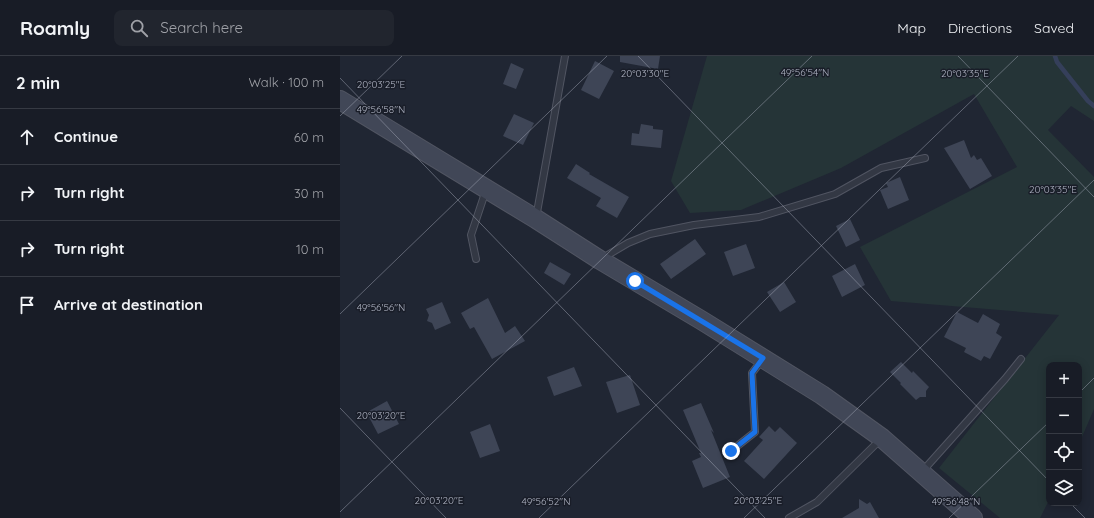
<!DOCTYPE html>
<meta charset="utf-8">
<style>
:root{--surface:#181c26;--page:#21252e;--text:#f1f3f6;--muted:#9fa1a7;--line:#363a43}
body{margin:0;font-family:Quicksand,sans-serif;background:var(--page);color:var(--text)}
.controls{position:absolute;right:12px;bottom:12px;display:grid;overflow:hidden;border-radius:8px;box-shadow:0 2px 10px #0003}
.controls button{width:36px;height:36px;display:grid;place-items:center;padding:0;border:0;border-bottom:1px solid var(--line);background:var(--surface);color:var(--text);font:20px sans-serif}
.stop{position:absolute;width:12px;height:12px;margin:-9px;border:3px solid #1a73e8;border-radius:50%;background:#fff}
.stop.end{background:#1a73e8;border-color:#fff;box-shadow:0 1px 4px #0008}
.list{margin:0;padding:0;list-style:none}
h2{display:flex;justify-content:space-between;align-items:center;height:52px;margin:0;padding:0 16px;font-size:17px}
h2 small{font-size:13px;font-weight:400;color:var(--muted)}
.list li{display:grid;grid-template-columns:26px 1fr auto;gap:12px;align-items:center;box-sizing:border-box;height:56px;padding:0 16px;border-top:1px solid var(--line)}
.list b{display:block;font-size:15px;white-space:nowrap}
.list em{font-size:13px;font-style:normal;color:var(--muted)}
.icon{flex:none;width:22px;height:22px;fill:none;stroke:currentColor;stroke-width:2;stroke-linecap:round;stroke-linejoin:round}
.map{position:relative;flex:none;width:754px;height:462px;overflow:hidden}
header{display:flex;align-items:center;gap:24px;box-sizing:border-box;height:56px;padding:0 20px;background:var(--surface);border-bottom:1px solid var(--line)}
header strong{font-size:19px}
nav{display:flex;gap:22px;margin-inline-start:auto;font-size:14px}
.search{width:280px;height:36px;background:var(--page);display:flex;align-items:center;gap:10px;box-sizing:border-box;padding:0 14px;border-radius:8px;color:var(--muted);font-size:15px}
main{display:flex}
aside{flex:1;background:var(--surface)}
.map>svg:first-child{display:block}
.green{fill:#253437}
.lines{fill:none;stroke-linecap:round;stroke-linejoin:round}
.stream{stroke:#353f5a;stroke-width:4.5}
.building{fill:#3e4556}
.lane-casing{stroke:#515562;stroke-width:8}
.secondary-casing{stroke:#515562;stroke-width:20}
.lane{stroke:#333844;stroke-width:6}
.secondary{stroke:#414757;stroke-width:18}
.route{stroke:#1a73e8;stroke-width:5}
.ticks{fill:none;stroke:#adb2c1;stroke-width:1;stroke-opacity:0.45}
.ticks-label{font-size:10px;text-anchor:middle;fill:#adb2c1;stroke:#191d28;stroke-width:3;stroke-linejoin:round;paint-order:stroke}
</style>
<header>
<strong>Roamly</strong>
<div class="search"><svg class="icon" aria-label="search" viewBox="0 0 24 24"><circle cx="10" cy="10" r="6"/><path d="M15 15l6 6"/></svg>Search here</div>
<nav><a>Map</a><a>Directions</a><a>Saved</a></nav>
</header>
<main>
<aside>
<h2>2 min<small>Walk · 100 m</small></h2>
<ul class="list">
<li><svg class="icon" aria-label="ahead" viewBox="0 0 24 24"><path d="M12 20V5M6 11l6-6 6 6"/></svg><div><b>Continue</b></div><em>60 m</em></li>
<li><svg class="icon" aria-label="right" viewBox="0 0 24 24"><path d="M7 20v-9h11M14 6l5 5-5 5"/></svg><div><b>Turn right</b></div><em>30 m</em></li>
<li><svg class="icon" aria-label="right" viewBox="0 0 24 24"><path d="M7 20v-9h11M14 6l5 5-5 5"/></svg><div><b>Turn right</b></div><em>10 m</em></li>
<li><svg class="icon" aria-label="arrive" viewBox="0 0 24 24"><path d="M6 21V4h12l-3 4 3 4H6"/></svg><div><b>Arrive at destination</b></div></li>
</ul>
</aside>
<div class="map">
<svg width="754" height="462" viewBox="0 0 754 462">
<rect width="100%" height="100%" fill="#202633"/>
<path class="green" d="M367,0H754V65L731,50L708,74L754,121V353L739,388V309H709V444L700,462H660L599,412L719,259L551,245L520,191L677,111L634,38L501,112L401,154L350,157L331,125Z"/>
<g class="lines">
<path class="stream" d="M715,0L717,6L748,45L754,50"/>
</g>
<path class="building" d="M280,0H320L318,13L280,6Z
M255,5L274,15L259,43L241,34Z
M171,7L184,13L176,33L163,28Z
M174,58L194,67L183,89L163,80Z
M301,68L313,70V73L323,74L321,92L291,89L292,77L299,78Z
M624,84L631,102L634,99L637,104L641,102L652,120L630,133L604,92Z
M236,108L250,117L249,118L289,141L277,162L256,150L261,142L227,122Z
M560,121L569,144L548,153L540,134L548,131L546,127Z
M510,163L520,184L506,191L496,170Z
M355,183L366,198L331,223L320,208Z
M406,188L415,212L393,220L384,196Z
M210,206L231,218L224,229L204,217Z
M515,208L525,229L502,241L492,220Z
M444,226L456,246L440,256L427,236Z
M148,242L165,277L175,270L185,285L152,303L134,271L130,273L121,257Z
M102,246L111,267L95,274L92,267L87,265L89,259L86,253Z
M617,256L638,267L643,258L660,268L656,277L662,281L650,303L644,300L641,305L624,296L626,292L604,281Z
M561,306L572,317L573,315L589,331L586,335V341H580L576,344L560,328L561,327L550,316Z
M234,311L242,330L214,340L207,321Z
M290,319L300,349L277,357L266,326Z
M47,345L59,368L38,378L29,361L32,359L29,355Z
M361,347L374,377L371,374L390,421L363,432L352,405L361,401L359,397H361L343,354Z
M150,368L160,395L140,402L130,376Z
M429,370L435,376L440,371L457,387L424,423L404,405L423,384L419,381Z
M519,443L527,448L530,446L539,462H502L519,452Z"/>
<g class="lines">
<defs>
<path id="lane" d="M196,162L225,0
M136,203L131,179L146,134
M261,203L288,187L310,178L354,169L419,161L495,138L541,112L585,102
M391,395L415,376L412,317L422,304
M583,416L588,409L665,323L681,303
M449,462L477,446L541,383"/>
<path id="secondary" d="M0,44L196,163L260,204L361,264L482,339L542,382L633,462"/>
</defs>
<use href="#lane" class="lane-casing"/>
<use href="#secondary" class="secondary-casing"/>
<use href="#lane" class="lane"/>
<use href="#secondary" class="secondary"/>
</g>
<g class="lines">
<path class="route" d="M295,225L423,302L412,317L415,376L391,395"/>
</g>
<path class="ticks" d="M298,0L709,425M618,0L754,141M0,22L425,462M0,60L62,0M0,258L267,0M739,337L754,322M0,352L106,462M730,447L745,462M0,456L472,0M199,462L678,0M404,462L754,124M609,462L709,366"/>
<g class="ticks-label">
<text x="465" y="20">49°56'54"N</text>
<text x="305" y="21">20°03'30"E</text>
<text x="625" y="21">20°03'35"E</text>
<text x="41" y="32">20°03'25"E</text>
<text x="41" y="57">49°56'58"N</text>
<text x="713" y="137">20°03'35"E</text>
<text x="41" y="255">49°56'56"N</text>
<text x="41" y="363">20°03'20"E</text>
<text x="99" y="448">20°03'20"E</text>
<text x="418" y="448">20°03'25"E</text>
<text x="206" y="449">49°56'52"N</text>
<text x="616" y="449">49°56'48"N</text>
</g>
</svg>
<div class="controls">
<button>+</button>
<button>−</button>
<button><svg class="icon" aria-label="locate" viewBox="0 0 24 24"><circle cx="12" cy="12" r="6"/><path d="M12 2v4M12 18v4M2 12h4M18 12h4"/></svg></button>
<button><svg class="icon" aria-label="layers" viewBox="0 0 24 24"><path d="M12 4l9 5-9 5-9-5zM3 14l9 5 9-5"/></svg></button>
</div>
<div class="stop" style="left:295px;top:225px"></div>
<div class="stop end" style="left:391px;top:395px"></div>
</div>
</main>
